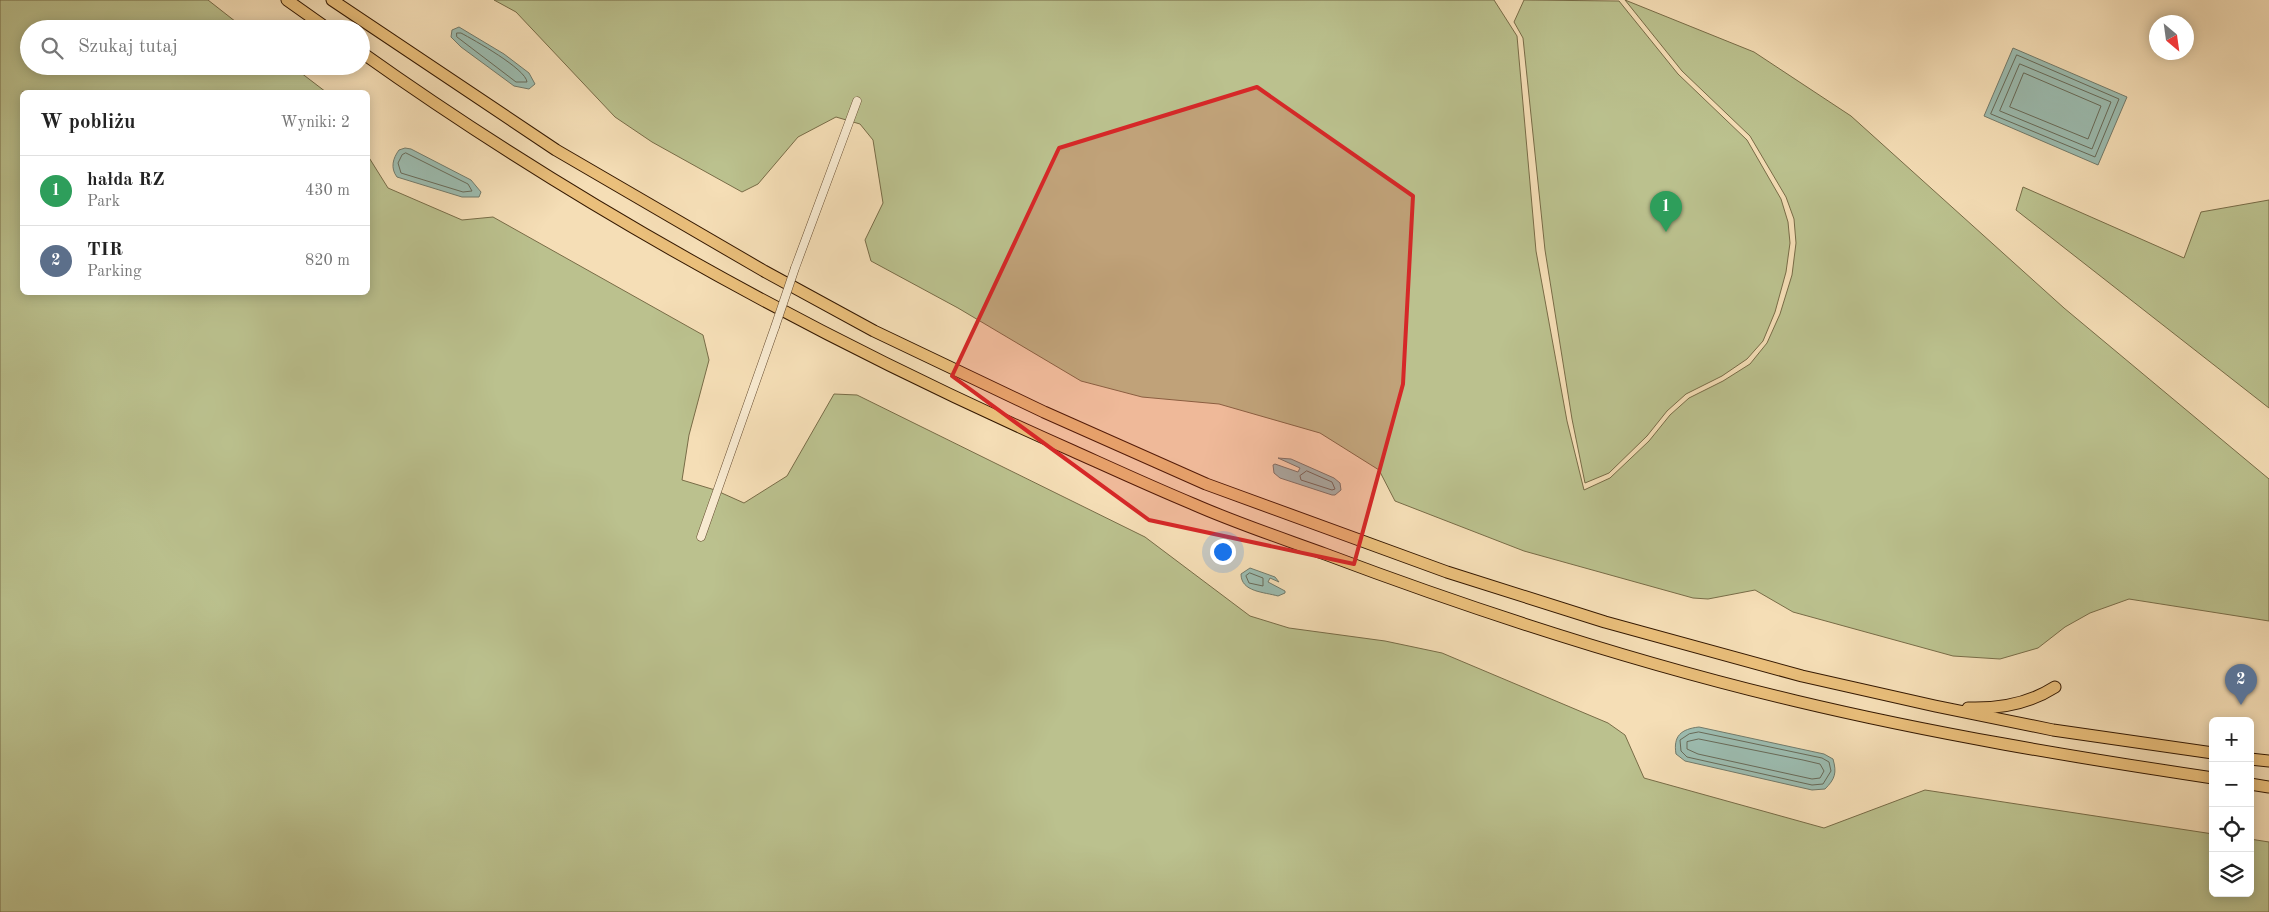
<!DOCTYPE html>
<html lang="pl">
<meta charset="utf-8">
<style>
:root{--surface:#fff;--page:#f2f2f2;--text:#222;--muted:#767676;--line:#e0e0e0;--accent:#ea580c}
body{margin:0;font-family:"Old Standard TT",serif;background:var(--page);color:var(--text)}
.controls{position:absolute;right:15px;bottom:15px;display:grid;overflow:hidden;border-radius:8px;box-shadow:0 2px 12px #0003}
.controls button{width:45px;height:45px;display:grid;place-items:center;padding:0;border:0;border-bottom:1px solid var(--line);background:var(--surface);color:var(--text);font:25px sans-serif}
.compass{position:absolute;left:2149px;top:15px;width:45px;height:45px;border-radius:50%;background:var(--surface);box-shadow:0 2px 12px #0003;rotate:151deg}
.you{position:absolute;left:1222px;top:551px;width:18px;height:18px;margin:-12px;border:4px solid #fff;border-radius:50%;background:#1a73e8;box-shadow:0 0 0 8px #1a73e833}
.badge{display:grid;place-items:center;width:32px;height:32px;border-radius:50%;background:var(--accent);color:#fff;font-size:16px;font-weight:700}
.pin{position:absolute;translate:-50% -41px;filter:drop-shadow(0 1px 2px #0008)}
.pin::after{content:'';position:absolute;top:26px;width:18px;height:15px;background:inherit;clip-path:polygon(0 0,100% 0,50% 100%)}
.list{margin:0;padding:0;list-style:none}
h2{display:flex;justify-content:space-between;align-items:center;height:65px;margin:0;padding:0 20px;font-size:21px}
h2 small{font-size:16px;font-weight:400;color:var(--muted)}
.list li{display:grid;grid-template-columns:32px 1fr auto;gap:15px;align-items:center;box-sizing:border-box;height:70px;padding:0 20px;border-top:1px solid var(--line)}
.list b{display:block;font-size:19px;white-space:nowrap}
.list p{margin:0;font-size:16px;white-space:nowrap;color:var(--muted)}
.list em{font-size:16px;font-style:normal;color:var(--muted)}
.icon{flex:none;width:28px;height:28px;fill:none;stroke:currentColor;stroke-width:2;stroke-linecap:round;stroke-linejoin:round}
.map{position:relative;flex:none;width:2269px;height:912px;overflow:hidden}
.search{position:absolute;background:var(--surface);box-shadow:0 2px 12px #0003;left:20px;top:20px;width:350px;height:55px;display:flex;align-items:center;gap:12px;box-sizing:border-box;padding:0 18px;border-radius:28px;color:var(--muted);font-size:19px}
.panel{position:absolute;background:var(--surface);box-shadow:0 2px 12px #0003;left:20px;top:90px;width:350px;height:205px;border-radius:8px}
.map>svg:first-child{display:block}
.green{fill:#bbc18e;stroke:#786c47}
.water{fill:#9cbcb0;stroke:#727a6a}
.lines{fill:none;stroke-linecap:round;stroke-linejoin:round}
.shore{stroke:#686a58;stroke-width:1}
.minor-casing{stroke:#644a2e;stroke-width:9}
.highway-casing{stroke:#341800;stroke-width:13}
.minor{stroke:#f8ead0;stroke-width:8}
.highway{stroke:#eabf7b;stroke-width:11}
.minor-bridge-casing{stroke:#644a2e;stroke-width:9;stroke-linecap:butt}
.minor-bridge{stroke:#f8ead0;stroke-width:8}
.marked{fill:#d62828;fill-opacity:0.2;stroke:#d62828;stroke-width:4;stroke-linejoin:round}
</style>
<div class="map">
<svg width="2269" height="912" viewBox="0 0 2269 912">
<rect width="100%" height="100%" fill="#f5deb6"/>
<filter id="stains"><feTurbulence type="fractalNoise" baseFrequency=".004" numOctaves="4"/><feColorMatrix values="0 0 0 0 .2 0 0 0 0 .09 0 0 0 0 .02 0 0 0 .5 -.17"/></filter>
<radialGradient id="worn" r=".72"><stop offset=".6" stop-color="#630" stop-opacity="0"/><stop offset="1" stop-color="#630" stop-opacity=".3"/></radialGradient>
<path class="green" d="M0,0H208L245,29H29V66H292L326,92H22V292H368V156L388,188L462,220L493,217L703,335L709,360L689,435L682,480L715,490L744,503L787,476L834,394L857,395L1145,537L1250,616L1289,628L1385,641L1442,653L1608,723L1625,735L1644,778L1824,828L1925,790L2213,834V893H2250V839L2269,842V912H0Z
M494,0H1494L1517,36L1536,251L1567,421L1584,490L1610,478L1649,441L1670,415L1689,398L1723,381L1750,364L1767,343L1780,314L1792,275L1796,243L1794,219L1786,197L1750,136L1682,71L1625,0L1754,52L1851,116L2064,308L2269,479V621L2129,599L2090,613L2065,627L2038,648L2000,659L1953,656L1793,612L1755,590L1708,599L1693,598L1524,551L1395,501L1379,470L1320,433L1219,404L1142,397L1081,381L958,308L871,261L865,240L883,203L873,140L860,124L836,117L798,137L758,184L742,192L652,142L615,117L516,12Z
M1524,0L1619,1L1678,74L1747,140L1781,199L1788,222L1790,243L1786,272L1775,312L1763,341L1747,359L1722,376L1686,394L1667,411L1647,436L1609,473L1585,483L1572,419L1545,250L1523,38L1514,22Z
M2023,187L2184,258L2201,212L2269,200V408L2016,210Z"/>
<path class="water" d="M459,27L504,54L529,73L535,84L529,89L514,86L461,47L451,37L452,30Z
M2013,48L2127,97L2098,165L1984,116Z
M405,148L411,149L471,180L481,192L479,197H462L397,177C390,168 393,158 399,150Z
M1278,458L1291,459L1334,478L1340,483L1341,490L1335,495H1332L1280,478L1274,473L1273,465L1275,464L1298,472L1300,468Z
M1250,568L1275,577L1279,582L1270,578L1268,582L1285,591V593L1278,596C1264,592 1241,592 1241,574Z
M1699,727L1824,754L1833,759C1837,773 1835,779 1825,789L1812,790L1685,761L1676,754C1673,736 1681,729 1699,727Z"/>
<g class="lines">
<path class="shore" d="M457,33H461C474,40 526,69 527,82H516L457,37Z
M2017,55L2119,99L2095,157L1991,114Z
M2020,64L2111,102L2092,149L2000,111Z
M2024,73L2101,106L2088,139L2010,107Z
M406,153L468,184L472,191L463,192L401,173L398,163L402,155Z
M1307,471L1332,482L1335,489L1332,490L1301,480L1300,476Z
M1250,573L1263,578V586L1249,583L1246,576Z
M1699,732L1822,758L1829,762L1831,771L1823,784L1812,785L1687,757L1681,751L1680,740L1689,734Z
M1699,739L1803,760L1820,764L1824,771L1820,778L1812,779L1698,754L1687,749V742Z"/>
<defs>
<path id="minor" d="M795,268L857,101
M701,537L775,327"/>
<path id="highway" d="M287,0L328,29
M332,0L556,150L764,271L874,331L1044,412L1206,484L1447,572L1605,622L1802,676L1935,706L2053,730L2213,753
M361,52C583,210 824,341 1073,451C1113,469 1152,487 1193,504C1236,523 1281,538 1325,554C1479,612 1636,663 1796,701C1934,734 2073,757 2213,778
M1968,708C1998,709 2030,703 2055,687
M2250,759L2269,761
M2250,784L2269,787"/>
</defs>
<use href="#minor" class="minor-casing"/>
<use href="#highway" class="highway-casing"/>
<use href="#minor" class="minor"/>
<use href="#highway" class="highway"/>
<defs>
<path id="minor-bridge" d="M775,327L795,268"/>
</defs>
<use href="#minor-bridge" class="minor-bridge-casing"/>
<use href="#minor-bridge" class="minor-bridge"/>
</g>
<path class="marked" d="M1257,87L1413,196L1403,384L1354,564L1149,520L952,376L1059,148Z"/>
<rect width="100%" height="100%" filter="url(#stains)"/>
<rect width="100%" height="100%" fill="url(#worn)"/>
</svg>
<div class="controls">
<button>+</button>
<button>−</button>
<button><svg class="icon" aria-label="locate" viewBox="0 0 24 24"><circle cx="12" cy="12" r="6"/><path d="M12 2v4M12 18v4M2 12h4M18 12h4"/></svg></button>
<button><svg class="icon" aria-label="layers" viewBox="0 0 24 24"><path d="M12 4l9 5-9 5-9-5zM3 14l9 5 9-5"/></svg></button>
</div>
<svg class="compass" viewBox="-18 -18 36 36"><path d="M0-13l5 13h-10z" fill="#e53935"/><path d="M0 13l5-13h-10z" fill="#767676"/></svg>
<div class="you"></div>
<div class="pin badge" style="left:1666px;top:232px;background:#2e9e5b">1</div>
<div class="pin badge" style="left:2241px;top:705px;background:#5c6f8a">2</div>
<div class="search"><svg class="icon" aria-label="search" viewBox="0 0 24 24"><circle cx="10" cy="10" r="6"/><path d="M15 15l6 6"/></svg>Szukaj tutaj</div>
<section class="panel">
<h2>W pobliżu<small>Wyniki: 2</small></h2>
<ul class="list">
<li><span class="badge" style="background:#2e9e5b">1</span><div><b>hałda RZ</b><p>Park</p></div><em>430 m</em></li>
<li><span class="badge" style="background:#5c6f8a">2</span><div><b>TIR</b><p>Parking</p></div><em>820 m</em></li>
</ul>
</section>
</div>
